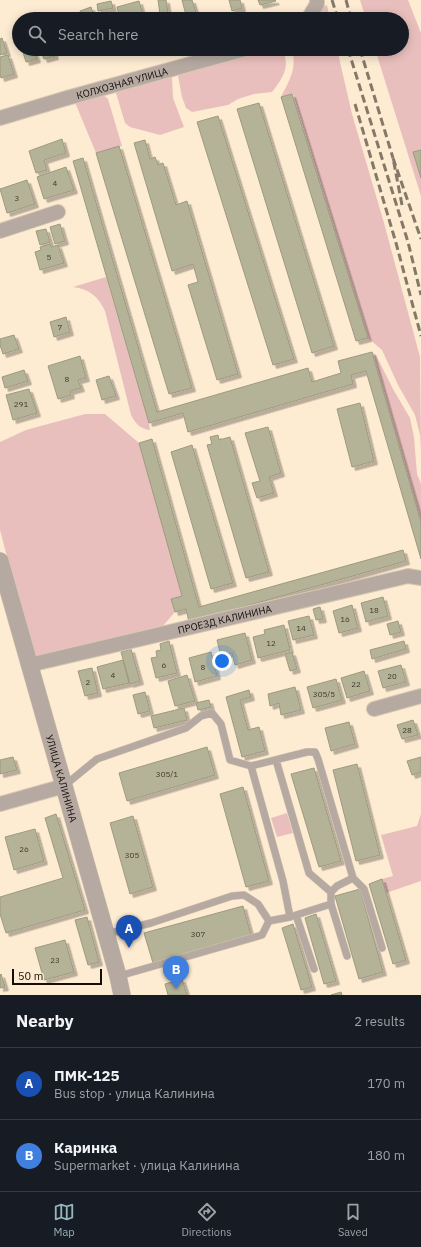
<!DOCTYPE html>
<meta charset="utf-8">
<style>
:root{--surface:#171b24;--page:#242831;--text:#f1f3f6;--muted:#9ea1a6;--line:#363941;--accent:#96b6bf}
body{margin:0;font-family:"IBM Plex Sans",sans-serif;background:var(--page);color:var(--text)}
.scale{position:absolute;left:12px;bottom:10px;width:90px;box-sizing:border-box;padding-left:4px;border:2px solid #140e06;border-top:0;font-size:11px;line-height:14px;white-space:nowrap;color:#140e06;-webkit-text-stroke:3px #fdebd2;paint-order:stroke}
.you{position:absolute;left:222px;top:661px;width:14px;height:14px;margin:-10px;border:3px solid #fff;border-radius:50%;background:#1a73e8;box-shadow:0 0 0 6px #1a73e833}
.badge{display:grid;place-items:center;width:26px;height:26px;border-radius:50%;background:var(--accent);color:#fff;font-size:13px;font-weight:700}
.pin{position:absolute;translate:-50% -33px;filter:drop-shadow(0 1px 2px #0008)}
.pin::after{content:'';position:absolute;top:21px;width:14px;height:12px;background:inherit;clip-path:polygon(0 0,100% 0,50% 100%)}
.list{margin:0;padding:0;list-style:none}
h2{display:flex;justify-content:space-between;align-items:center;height:52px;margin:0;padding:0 16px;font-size:17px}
h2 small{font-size:13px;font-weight:400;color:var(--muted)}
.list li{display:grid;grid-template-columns:26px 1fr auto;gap:12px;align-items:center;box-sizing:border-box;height:72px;padding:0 16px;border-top:1px solid var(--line)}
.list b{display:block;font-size:15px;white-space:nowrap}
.list p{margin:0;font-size:13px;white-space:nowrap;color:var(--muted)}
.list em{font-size:13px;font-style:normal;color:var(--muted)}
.icon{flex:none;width:22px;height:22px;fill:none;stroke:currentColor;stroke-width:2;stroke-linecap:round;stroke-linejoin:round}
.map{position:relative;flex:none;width:421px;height:995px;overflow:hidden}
.search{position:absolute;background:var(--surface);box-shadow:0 2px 10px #0003;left:12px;right:12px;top:12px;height:44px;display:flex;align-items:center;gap:10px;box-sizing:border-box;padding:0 14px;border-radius:22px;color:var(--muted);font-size:15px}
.sheet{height:196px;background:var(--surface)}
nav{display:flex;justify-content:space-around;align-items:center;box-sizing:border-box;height:56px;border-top:1px solid var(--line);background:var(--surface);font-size:11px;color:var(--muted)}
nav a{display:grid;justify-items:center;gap:2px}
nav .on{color:var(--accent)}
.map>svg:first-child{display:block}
.green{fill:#e9bfbd}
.building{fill:#b5b397;stroke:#9c9a7f;filter:url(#shadow)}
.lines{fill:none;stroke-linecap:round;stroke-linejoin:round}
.service-casing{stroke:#d8c8b1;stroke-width:8}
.minor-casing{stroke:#d8c8b1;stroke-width:16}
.tertiary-casing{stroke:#d8c8b1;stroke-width:18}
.service{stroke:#b5a9a2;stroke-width:7}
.minor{stroke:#b5a9a2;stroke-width:14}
.tertiary{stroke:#b5a9a2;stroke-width:17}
.rail{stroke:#847868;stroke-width:3;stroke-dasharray:8 4;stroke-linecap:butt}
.labels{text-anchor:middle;stroke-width:3.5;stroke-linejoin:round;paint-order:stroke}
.number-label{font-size:8px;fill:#3c372a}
.street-label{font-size:10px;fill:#140e06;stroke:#fdebd2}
</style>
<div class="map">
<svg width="421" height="995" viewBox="0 0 421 995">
<defs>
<filter id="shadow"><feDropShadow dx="3.5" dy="3.5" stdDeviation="0" flood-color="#0004"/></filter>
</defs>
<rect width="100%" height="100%" fill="#fdebd2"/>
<path class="green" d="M360,0H408L421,33V196L375,49H402V19H366Z
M327,5L330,19H314L322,7Z
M259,49H282C291,66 283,78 272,92L254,94L238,99L228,105L192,112L186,108L182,97L178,76L182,72Z
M292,49H337L352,114L384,223L420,357L421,451L420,435L415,415L398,385L382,350L368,338L293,94L281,97C290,79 297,69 292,49Z
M172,76L173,98L184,127L160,135L130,127L125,123L116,93L119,89Z
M101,93L108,99L122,146L96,153L74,100Z
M106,277L149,423L150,430C140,429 135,423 131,415L105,311C98,296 89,289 73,287Z
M372,352L376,355L393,389L410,418L414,437L417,474L421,484V522Z
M85,414H105L139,443L182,596L171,599L175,612L162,627L34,660L0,530V442L26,430Z
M287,813L293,833L277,837L271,818Z
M421,814V881L386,893L382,879L393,876L381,835L417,826Z"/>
<path class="building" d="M158,0H166L168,13L160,14Z
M182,0H192L198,19H187Z
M229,0H240L242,8L232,11Z
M258,0H275L276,1L260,5Z
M111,1L113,8L98,11L97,4Z
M139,1L144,19H120L117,7Z
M91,7L93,13L82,17L80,11Z
M2,38L7,53L0,55V39Z
M22,49H33L37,59L26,62Z
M40,49H53L55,56L44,59Z
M8,55L14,74L1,78L0,74V57Z
M292,94L368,338L356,341L281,97Z
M259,103L334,346L312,353L237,109Z
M218,116L294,359L273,365L197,122Z
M62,139L66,153L44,160L47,170L36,173L29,151Z
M145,140L150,159L155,157L158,165L163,163L176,205L187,201L238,374L217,380L188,285L198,282L193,264L172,271L134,143Z
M119,146L192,388L169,394L96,153Z
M421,150V178L413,152Z
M83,158L157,412L308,368L312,382L341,373L338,361L372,352L421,522V559L366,371L351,375L353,384L188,432L183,413L149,423L73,161Z
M66,167L74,190L44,199L37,177Z
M27,180L35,204L7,213L0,189Z
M60,224L65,241L55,244L50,227Z
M46,229L50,242L40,245L36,231Z
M50,244L51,247L58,245L64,263L40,270L35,252L41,250L40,247Z
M66,317L70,332L54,337L50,322Z
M14,335L19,349L3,354L0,345V339Z
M80,356L86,378L78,380L81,388L70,391L71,395L58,399L48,366Z
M24,370L28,381L5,388L2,377Z
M109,376L116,396L102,400L96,380Z
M29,389L37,413L13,420L6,395Z
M360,403L374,461L352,467L337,409Z
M268,427L281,473L269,477L274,493L257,498L252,483L260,481L245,433Z
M218,435L219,440L230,437L269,572L246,578L207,445L212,444L210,437Z
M152,439L199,607L403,550L406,561L189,622L186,609L175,612L171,599L182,596L139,443Z
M192,445L233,583L211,589L171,452Z
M383,597L388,616L366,622L361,603Z
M352,605L358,628L339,633L333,611Z
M320,607L323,619L316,620L313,609Z
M309,616L314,635L293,640L288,621Z
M398,621L401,632L390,635L387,624Z
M284,625L290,650L258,658L253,637L265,634L264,630Z
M245,633L252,660L235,665L232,653L221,656L217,640Z
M169,641L177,673L156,678L151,658L157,657L156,651L161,650L160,644Z
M404,641L406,649L372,659L370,650Z
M131,649L140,681L130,684L121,652Z
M211,652L217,676L195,682L189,658Z
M292,652L297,669L290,671L285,654Z
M123,660L129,683L103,689L97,667Z
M401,665L406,682L383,688L378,671Z
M92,668L98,693L85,696L78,671Z
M364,671L370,691L347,698L341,678Z
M187,675L195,701L175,706L168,681Z
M336,679L342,700L313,708L307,687Z
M295,687L301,710L281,715L279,703L270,706L268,694Z
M249,690L251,697L240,700L248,730L259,727L265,751L242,757L226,697Z
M145,692L150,711L138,714L133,695Z
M209,700L211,707L198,710L196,703Z
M184,708L187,720L154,728L151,716Z
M413,720L418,735L402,739L397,725Z
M349,722L355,744L331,751L325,728Z
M207,747L215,775L127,801L119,773Z
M13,757L17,770L0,774V760Z
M421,757V772L412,775L407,761Z
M357,764L380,855L356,861L333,770Z
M314,768L341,861L319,867L291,774Z
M243,787L269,881L246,887L220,794Z
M56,814L85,910L6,933L0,914V897L63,878L45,818Z
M133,816L153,887L130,894L110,823Z
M35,829L44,861L14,870L5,837Z
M382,879L406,960L393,964L369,884Z
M360,889L383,972L359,979L335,896Z
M243,906L251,935L153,963L144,933Z
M316,914L336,981L324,984L305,918Z
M87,917L99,962L88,965L75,920Z
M293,924L312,987L301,990L282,928Z
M65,940L74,972L44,980L35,948Z
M1,974L5,987L0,988V975Z
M182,979L187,995H168L165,984Z
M341,992L342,995H331Z"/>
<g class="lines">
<defs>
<path id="service" d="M276,760L309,873L331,892
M251,766L283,881L290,917
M64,786L97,759L186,728L201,716L212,713L221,724L230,760L251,766L307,752H315L318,759L353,878L337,886L331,892V904L347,956
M353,878L364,889L382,948
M296,915L314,969
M106,934L151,923L232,896L244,895L258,904L269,921
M119,976L262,935L269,921L290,917L331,904"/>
<g id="minor">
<path d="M308,19L317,4V0"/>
<path id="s1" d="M0,118L67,98L245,49"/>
<path d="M0,231L58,212"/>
<path id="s2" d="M29,665L408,576L421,578"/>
<path d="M374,709L421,696"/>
<path d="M0,804L64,786"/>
</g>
<g id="tertiary">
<path id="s3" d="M0,561L118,976L122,995"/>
</g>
</defs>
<use href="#service" class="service-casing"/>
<use href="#minor" class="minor-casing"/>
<use href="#tertiary" class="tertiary-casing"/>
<use href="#service" class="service"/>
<use href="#minor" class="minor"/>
<use href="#tertiary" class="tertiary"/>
<path class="rail" d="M332,0L338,19
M346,0L351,19
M348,49L408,242L421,295
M360,49L393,158
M355,104L396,243L421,336
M402,205L393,158L421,239"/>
</g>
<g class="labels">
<g class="number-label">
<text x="55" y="186">4</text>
<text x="17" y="201">3</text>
<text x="49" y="260">5</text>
<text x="60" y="330">7</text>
<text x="67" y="382">8</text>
<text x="21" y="407">291</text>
<text x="374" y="613">18</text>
<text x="345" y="622">16</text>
<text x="301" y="631">14</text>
<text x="271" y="646">12</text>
<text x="164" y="668">6</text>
<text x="203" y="670">8</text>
<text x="113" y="678">4</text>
<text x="392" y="679">20</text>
<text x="88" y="685">2</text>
<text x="356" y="687">22</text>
<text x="324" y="697">305/5</text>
<text x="407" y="733">28</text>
<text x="167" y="777">305/1</text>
<text x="24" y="852">26</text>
<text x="132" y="858">305</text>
<text x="198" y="937">307</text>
<text x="55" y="963">23</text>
</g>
<g class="street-label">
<text dy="4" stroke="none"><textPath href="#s1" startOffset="127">КОЛХОЗНАЯ УЛИЦА</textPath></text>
<text dy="4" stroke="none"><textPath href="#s2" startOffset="201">ПРОЕЗД КАЛИНИНА</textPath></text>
<text dy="4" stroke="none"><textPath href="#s3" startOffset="226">УЛИЦА КАЛИНИНА</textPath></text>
</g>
</g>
</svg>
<div class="scale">50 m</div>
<div class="you"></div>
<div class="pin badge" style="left:129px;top:948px;background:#1a4fb4">A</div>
<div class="pin badge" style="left:176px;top:989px;background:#3f7fe0">B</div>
<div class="search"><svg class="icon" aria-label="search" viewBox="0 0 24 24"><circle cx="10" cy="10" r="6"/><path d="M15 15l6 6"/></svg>Search here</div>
</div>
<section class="sheet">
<h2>Nearby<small>2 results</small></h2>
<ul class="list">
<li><span class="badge" style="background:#1a4fb4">A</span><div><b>ПМК-125</b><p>Bus stop · улица Калинина</p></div><em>170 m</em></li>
<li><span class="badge" style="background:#3f7fe0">B</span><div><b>Каринка</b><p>Supermarket · улица Калинина</p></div><em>180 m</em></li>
</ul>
</section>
<nav>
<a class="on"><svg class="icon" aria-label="map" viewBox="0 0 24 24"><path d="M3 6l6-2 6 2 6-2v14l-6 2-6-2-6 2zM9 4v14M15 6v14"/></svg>Map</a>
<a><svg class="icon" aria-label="directions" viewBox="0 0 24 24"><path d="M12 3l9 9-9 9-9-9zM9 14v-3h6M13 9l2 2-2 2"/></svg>Directions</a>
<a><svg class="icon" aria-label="saved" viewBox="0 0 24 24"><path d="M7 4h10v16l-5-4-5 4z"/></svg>Saved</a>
</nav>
